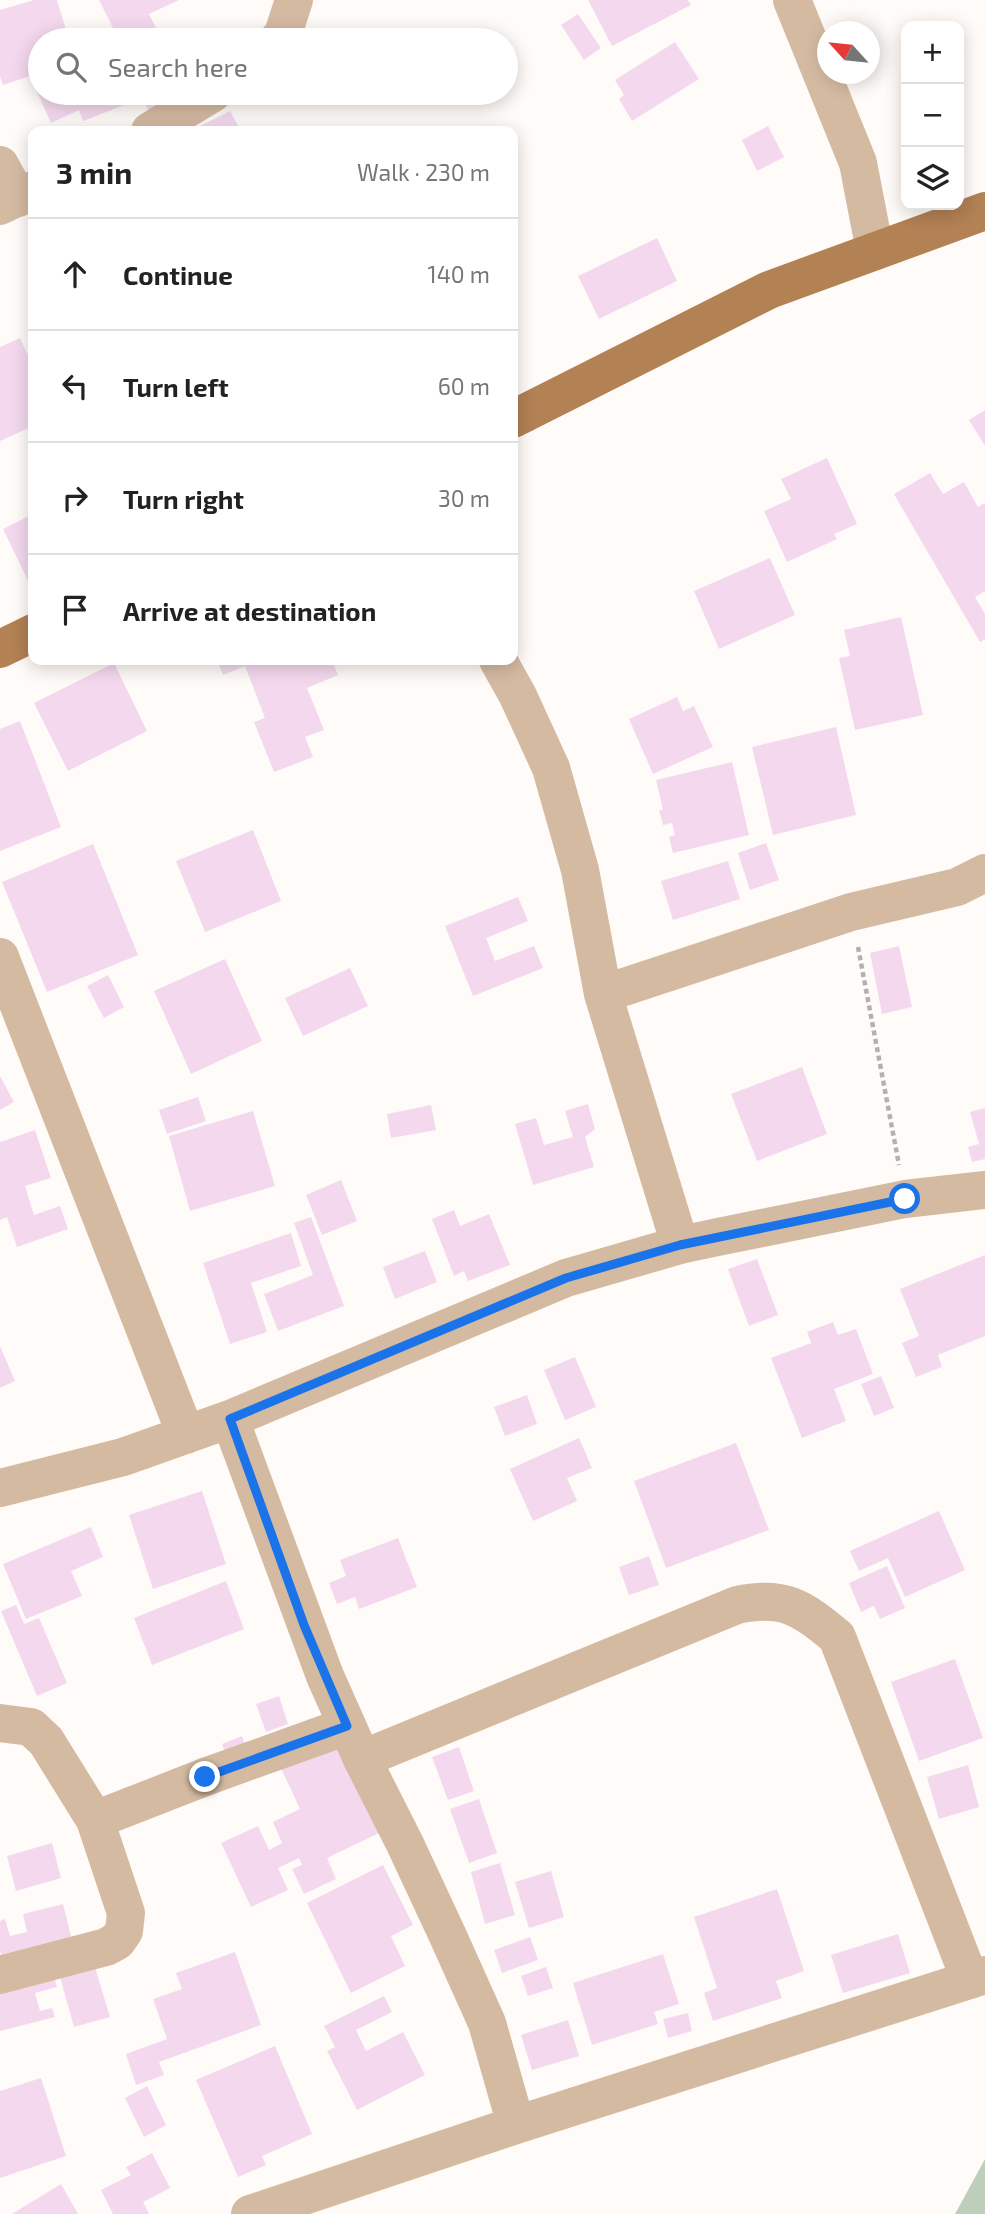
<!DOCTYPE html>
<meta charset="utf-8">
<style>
:root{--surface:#fff;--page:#f2f2f2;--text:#222;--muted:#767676;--line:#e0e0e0}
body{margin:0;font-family:"Exo 2",sans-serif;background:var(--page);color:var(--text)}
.controls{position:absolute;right:21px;top:21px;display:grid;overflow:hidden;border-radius:14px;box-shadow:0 4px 18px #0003}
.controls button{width:63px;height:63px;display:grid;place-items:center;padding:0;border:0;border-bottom:2px solid var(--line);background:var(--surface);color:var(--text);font:35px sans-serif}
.compass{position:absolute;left:817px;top:21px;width:63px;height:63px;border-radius:50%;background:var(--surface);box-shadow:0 4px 18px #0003;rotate:297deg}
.stop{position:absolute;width:21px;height:21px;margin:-16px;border:5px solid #1a73e8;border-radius:50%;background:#fff}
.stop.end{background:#1a73e8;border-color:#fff;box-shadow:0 2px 7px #0008}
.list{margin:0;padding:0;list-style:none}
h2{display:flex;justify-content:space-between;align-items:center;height:91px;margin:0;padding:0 28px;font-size:30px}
h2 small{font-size:23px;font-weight:400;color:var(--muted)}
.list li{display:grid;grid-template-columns:46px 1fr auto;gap:21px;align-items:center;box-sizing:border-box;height:112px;padding:0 28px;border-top:2px solid var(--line)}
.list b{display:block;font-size:26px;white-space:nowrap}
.list em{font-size:23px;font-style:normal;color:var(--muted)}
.icon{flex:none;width:38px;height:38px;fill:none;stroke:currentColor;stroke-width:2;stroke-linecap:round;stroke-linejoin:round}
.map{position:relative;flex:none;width:985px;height:2214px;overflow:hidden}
.search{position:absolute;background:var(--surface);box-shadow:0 4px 18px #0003;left:28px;top:28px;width:490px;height:77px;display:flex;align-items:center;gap:18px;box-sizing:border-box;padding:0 24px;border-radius:38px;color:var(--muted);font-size:26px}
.panel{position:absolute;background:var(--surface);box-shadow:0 4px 18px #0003;left:28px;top:126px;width:490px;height:539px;border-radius:14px}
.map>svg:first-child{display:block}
.green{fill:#bfcebb}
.building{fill:#f4d9ee}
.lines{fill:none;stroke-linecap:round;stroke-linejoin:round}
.path{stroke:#b4b1ad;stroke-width:4.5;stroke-dasharray:5 3.5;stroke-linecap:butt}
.minor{stroke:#d5baa2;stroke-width:38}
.major{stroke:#b28154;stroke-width:38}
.route{stroke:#1a73e8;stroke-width:9}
</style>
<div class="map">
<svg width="985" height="2214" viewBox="0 0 985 2214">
<rect width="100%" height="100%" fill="#fefbf8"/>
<path class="green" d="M985,2159V2214H955Z"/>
<path class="building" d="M34,0H57L69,40H40V93H123L127,104L83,121L79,110L51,123L30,76L3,85L0,76V10Z
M99,0H179L149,14L162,40H119Z
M588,0H688L691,5L612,46Z
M578,14L601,48L584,60L561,25Z
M675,42L699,79L632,121L619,99L624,95L615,80Z
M141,93H182L149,113Z
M230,111L241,131H190Z
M768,126L784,157L757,171L742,140Z
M657,238L677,281L599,319L578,276Z
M20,338L33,367V426L0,441V347Z
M985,410V446L969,420Z
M827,458L857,524L834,534L837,539L787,562L764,511L791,499L781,479Z
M930,473L943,494L964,482L978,507L985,503V591L975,597L985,614V639L980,642L894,494Z
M33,514V591L3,529Z
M770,558L795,615L719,649L694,591Z
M901,617L923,715L855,730L839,658L850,656L844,630Z
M217,660H332L338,675L307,688L324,730L305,737L313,757L274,772L254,722L265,718L245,666L223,675Z
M114,663L147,731L68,771L34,703Z
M677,697L683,711L694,706L713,747L653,774L629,719Z
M20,721L61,827L0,851V729Z
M836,727L856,815L773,835L752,747Z
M732,762L749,835L673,853L669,837L675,835L672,823L663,825L659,810H663L656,780Z
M253,830L281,901L205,932L176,861Z
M766,843L779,880L750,890L738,853Z
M93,844L138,955L47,992L2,882Z
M728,861L740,899L673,920L661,881Z
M518,897L528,921L486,938L495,961L534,946L543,968L473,996L445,926Z
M899,946L912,1007L882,1014L870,953Z
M225,959L262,1041L191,1074L154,991Z
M350,968L368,1006L303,1036L285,998Z
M108,975L124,1007L104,1018L87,986Z
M802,1067L827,1134L757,1161L731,1094Z
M0,1076L14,1102L0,1110Z
M198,1097L206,1121L167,1134L159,1110Z
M588,1104L595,1129L585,1137L594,1167L533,1185L515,1124L536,1118L544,1145L573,1137L565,1111Z
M431,1105L436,1130L391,1138L387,1114Z
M985,1108V1159L972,1162L968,1147L979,1144L970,1112Z
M253,1111L275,1186L190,1211L169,1136Z
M35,1130L51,1178L25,1186L34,1215L60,1206L68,1229L17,1247L7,1217L0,1220V1142Z
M341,1180L357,1221L322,1235L306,1195Z
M454,1210L460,1226L489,1214L510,1265L468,1281L464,1271L454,1276L432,1219Z
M311,1217L344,1306L278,1331L264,1294L313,1275L294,1223Z
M291,1233L301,1266L251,1283L267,1332L230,1344L203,1263Z
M425,1251L437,1282L395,1299L383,1267Z
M985,1255V1336L938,1355L942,1367L916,1377L902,1343L919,1336L900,1289Z
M757,1259L778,1315L749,1326L728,1269Z
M833,1322L838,1335L856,1329L873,1374L834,1389L846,1421L802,1438L771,1358L811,1343L807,1332Z
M0,1346L15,1381L0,1388Z
M575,1357L596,1407L565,1420L544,1370Z
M881,1376L894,1408L874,1416L861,1384Z
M527,1395L537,1424L505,1436L494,1407Z
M579,1438L592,1468L567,1478L577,1501L533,1521L510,1469Z
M736,1443L769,1530L666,1568L634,1481Z
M202,1491L226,1564L153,1589L129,1515Z
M939,1511L965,1570L905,1597L888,1558L859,1571L850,1551Z
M91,1527L103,1557L71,1571L82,1596L26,1619L3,1564Z
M398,1538L417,1587L359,1609L355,1597L337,1604L329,1583L346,1576L340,1560Z
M649,1556L659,1585L629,1595L619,1567Z
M887,1566L905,1608L880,1619L874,1606L861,1612L849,1583Z
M226,1581L244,1629L152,1665L134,1618Z
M16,1605L24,1624L39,1618L67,1683L37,1696L1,1611Z
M955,1659L983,1738L919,1761L891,1682Z
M279,1696L288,1724L266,1732L256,1704Z
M242,1736L249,1755L229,1763L222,1744Z
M336,1740L379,1833L327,1858L336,1879L304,1894L292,1869L302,1865L299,1858L278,1868L288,1890L251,1907L221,1843L258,1826L269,1850L282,1843L273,1822L300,1809L280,1766Z
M459,1747L474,1791L448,1800L432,1757Z
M968,1765L979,1807L939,1819L927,1777Z
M479,1799L497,1853L469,1863L450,1809Z
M52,1843L61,1878L16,1891L7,1856Z
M500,1863L515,1915L485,1924L471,1872Z
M383,1865L413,1925L391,1936L405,1966L351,1993L307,1903Z
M551,1871L564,1917L529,1928L515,1882Z
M777,1889L804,1971L776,1981L782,1998L713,2021L704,1993L717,1988L694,1917Z
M63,1904L74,1948L4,1967L0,1950V1921L5,1919L10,1936L27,1932L23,1914Z
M898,1934L910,1973L843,1993L831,1955Z
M530,1937L538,1960L502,1973L494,1950Z
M235,1952L261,2025L159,2062L164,2075L136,2085L126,2054L167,2039L153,1999L182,1989L176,1973Z
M663,1954L679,2004L654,2012L658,2024L592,2045L573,1983Z
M51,1966L57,1987L35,1993L40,2011L52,2008L55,2017L0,2031V1979Z
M95,1967L110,2017L74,2027L60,1977Z
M546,1967L553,1988L528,1996L521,1976Z
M384,1996L392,2012L356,2030L366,2051L403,2032L425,2075L357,2110L327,2051L335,2047L324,2026Z
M688,2013L692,2031L668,2038L663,2019Z
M568,2020L579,2056L532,2070L521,2035Z
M275,2046L312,2134L262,2156L266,2165L238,2177L196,2080Z
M41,2078L66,2156L0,2178V2091Z
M147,2086L166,2125L144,2137L125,2098Z
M152,2153L170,2188L143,2202L149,2214H113L101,2190L131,2175L126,2167Z
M61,2184L78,2214H12Z"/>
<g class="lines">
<path class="path" d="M858,947L899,1165"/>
<path class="minor" d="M792,0L858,163L875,251
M278,40L283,34L294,0
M150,131L213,93
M0,165L18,198
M0,206L33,190
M498,660L518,696L551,768L580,870L603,994L680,1245
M0,957L186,1435
M603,994L851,912L957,887L985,873
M230,1419L325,1676L362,1759L405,1844L447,1934L487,2023L516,2125
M0,1488L123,1457L230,1419L566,1278L680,1245L713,1238L905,1199L985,1190
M0,1723L31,1727L46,1741L95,1820L126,1913L124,1931L117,1941L106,1947L0,1975
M362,1759L737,1605C784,1595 802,1608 837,1637L970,1980
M95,1820L205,1777L347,1726
M250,2214L516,2125L985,1975"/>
<path class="major" d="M513,419L769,290L985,211
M0,649L33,633"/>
</g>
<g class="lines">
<path class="route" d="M205,1777L347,1726L304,1625L230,1419L566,1278L680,1245L905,1199"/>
</g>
</svg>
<div class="controls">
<button>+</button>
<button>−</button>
<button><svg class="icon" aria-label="layers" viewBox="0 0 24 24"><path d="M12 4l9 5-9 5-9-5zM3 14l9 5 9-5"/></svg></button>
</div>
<svg class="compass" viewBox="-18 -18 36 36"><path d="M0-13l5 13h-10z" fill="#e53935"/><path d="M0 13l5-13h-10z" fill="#767676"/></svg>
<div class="stop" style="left:905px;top:1199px"></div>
<div class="stop end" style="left:205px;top:1777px"></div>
<div class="search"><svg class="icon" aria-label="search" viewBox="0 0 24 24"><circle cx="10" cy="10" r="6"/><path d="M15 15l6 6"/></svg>Search here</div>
<section class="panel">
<h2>3 min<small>Walk · 230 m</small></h2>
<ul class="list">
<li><svg class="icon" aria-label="ahead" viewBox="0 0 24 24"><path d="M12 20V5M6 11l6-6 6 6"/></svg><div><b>Continue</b></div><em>140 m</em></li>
<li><svg class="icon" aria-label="left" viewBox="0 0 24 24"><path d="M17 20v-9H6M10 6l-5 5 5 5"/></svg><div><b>Turn left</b></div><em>60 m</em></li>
<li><svg class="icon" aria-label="right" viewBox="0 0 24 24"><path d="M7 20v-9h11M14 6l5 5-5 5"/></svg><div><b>Turn right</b></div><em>30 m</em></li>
<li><svg class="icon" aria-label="arrive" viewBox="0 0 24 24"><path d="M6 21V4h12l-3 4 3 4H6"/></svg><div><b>Arrive at destination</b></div></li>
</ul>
</section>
</div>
